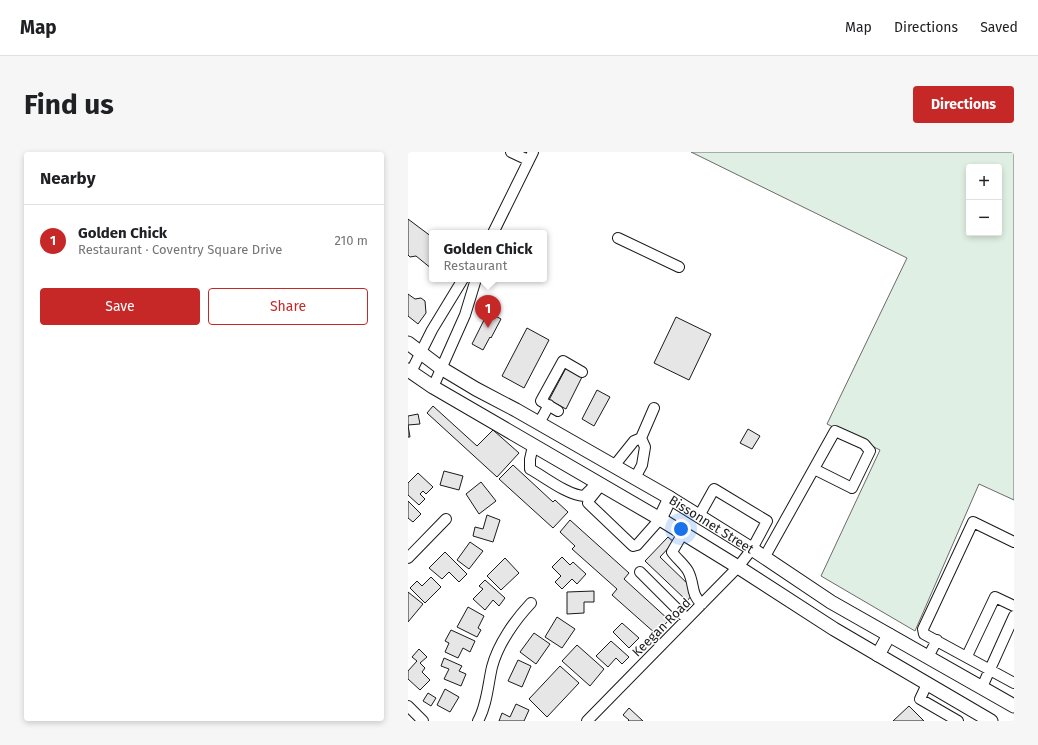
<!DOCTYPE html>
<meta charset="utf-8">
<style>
:root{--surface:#fff;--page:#f6f6f6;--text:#202124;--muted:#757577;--line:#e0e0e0;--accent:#c62828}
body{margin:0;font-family:"Fira Sans",sans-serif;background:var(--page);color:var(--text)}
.controls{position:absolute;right:12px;top:12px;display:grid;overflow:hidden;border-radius:4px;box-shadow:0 2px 6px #0003}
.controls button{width:36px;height:36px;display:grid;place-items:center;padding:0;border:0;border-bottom:1px solid var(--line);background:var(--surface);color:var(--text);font:20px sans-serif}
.you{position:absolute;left:273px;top:377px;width:14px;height:14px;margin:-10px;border:3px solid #fff;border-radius:50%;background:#1a73e8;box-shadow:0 0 0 6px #1a73e833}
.badge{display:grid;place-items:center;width:26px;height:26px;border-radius:50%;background:var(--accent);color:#fff;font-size:13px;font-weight:700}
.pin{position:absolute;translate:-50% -33px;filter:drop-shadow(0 1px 2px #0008)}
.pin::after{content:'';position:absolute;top:21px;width:14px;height:12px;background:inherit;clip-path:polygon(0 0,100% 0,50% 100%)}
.popup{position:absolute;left:21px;top:78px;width:118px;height:52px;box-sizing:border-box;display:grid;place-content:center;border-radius:4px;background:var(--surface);filter:drop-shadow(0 1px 3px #0005);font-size:13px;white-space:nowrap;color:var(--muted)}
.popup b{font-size:15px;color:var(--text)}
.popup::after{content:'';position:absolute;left:50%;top:100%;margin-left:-8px;border:8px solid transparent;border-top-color:var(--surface)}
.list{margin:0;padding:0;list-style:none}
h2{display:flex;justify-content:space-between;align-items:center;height:52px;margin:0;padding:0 16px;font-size:17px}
h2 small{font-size:13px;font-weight:400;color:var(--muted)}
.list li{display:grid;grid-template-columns:26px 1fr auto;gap:12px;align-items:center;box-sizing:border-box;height:72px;padding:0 16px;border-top:1px solid var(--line)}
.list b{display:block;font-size:15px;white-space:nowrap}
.list p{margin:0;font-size:13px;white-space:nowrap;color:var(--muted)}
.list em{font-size:13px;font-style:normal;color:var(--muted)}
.actions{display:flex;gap:8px;padding:12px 16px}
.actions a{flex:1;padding:9px 0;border:1px solid var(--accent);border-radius:4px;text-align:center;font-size:14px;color:var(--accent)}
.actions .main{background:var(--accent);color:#fff}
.map{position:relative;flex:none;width:606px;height:569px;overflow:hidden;border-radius:4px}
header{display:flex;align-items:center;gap:24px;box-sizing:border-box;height:56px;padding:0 20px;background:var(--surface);border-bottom:1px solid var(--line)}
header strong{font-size:19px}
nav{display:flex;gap:22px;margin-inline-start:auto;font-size:14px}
.intro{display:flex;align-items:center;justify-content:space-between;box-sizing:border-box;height:96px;padding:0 24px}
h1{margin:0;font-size:28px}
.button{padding:10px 18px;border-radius:4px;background:var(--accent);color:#fff;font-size:14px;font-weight:700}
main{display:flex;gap:24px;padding:0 24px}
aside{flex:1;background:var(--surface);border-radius:4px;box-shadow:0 2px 6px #0003}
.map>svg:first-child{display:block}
.green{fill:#e0efe3;stroke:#6a6a6a;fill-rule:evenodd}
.building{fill:#e6e6e6;stroke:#1a1a1a}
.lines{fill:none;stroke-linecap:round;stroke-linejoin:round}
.minor-casing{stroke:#1a1a1a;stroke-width:12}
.major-casing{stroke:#1a1a1a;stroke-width:15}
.minor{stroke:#fff;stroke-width:10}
.major{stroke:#fff;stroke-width:13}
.labels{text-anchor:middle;stroke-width:3;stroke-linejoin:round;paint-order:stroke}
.street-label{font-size:13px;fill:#1a1a1a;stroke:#fff}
</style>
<header>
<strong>Map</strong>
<nav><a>Map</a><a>Directions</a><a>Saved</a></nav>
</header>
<div class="intro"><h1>Find us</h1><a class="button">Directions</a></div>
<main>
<aside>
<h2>Nearby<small></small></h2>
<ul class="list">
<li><span class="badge">1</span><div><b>Golden Chick</b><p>Restaurant · Coventry Square Drive</p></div><em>210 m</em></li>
</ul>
<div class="actions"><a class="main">Save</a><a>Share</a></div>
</aside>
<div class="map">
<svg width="606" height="569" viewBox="0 0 606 569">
<rect width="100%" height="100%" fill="#fff"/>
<path class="green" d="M283,0H606V348L571,332L507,479L413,424L472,298L419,272L499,106ZM561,15H591V81H561Z"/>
<path class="building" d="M0,67L24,85V117L8,104L2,105L0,103Z
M0,142L7,147L13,146L17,149L18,161L10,172L0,164Z
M80,160L93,167L83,186L82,185L75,198L64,192Z
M268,165L303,182L281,228L246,211Z
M119,176L141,188L116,236L94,224Z
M158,216L174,225L158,257L141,248Z
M189,238L202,245L186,274L174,267Z
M25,254L69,294L85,278L111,301L89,325L19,261Z
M10,262L12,272L0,273L2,285H0V264Z
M340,277L352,284L344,297L332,291Z
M105,313L145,350L147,348L160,360L145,376L91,327Z
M36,319L55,324L51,338L32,333Z
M10,321L25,335L18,342L15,339L12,342L17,347L11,353L0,343V331Z
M73,330L88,349L71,362L58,342Z
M0,349L13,362L5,370L0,366Z
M79,363L92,368L85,390L65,384L67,375L75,377Z
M162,368L221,421L216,427L261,468L248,482L204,443L209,437L164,397L167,394L152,380Z
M260,385L266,390L252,405L284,436L280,439L284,443L279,449L237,409Z
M62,390L75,399L61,417L49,408Z
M37,400L59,422L51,430L41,420L34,427L21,416Z
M154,405L162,413L165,410L178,422L169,432L164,427L154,437L147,430L153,424L144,415Z
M97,406L111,421L93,438L79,424Z
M23,425L33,435L17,451L2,436L9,429L14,434Z
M77,428L97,446L91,454L85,448L77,458L65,447L75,437L71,434Z
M186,439V450H176V461L159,462V440Z
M0,440L15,452L0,470Z
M60,455L76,464L70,476L73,478L69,485L49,475Z
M149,465L167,477L154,496L137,485Z
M214,471L231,486L221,496L205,480Z
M43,478L67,489L62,500L55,496L50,506L37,500L41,491L37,489Z
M126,481L142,492L128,512L112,500Z
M203,489L221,505L214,512L208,506L200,515L188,504Z
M169,493L196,517L182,534L154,509Z
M11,497L19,505L12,511L17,516L14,520L22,528L12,538L0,527V519L9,509L4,505Z
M36,506L54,514L51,519L58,522L53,534L36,527L41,517L33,514Z
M110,508L123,514L114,535L100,529Z
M152,514L171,531L139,565L121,547Z
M37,537L51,545L42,560L29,553Z
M20,541L28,546L23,554L15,549Z
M108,552L121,558L116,569H91L94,561L102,565Z
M501,554L516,569H485Z
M221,556L235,569H220L221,568L215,563Z"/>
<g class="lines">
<defs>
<path id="minor" d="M103,0L120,8
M85,81L125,0
M210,86L271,115
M3,220L24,178L55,127
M25,235L57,163L68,127
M150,259L133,249L155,209L174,220
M131,271L141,253
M233,286L246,256
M125,294L122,307V317C137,325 159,343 176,344L184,336
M206,314L226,289L233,286L237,295L234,313L227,326
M193,333L181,348L180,351L225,394L229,393L252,367
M275,381L264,400C268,406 276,412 280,419C287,432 282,442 294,452
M606,390L565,370L515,477L516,482L606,531
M0,406L38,367
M356,406L427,279L456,292L462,299L444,336L406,317
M232,420L279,467
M559,504L587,445L606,454
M520,505L529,488
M519,532L512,547L550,569
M574,535L606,464
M0,554L15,569
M70,569C79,553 80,532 84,515C90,492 107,468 123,451
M179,569L330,415L344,397L359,369L306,337L291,364"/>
<g id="major">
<path id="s1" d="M0,191L33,216L68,237L108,258L262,346L344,397L423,450L606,554"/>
<path d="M0,218L25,235L252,367L330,415L426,477L583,569"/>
<path d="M252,367L262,346"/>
<path d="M470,503L481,483"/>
</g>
</defs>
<use href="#minor" class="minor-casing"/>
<use href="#major" class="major-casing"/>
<use href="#minor" class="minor"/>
<use href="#major" class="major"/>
</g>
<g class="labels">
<g class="street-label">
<text dy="5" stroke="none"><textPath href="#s1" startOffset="354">Bissonnet Street</textPath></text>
<text transform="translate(253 475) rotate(-45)" y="5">Keegan Road</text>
</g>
</g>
</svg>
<div class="controls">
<button>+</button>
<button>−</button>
</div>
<div class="you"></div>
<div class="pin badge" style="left:80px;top:176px">1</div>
<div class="popup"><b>Golden Chick</b>Restaurant</div>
</div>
</main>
